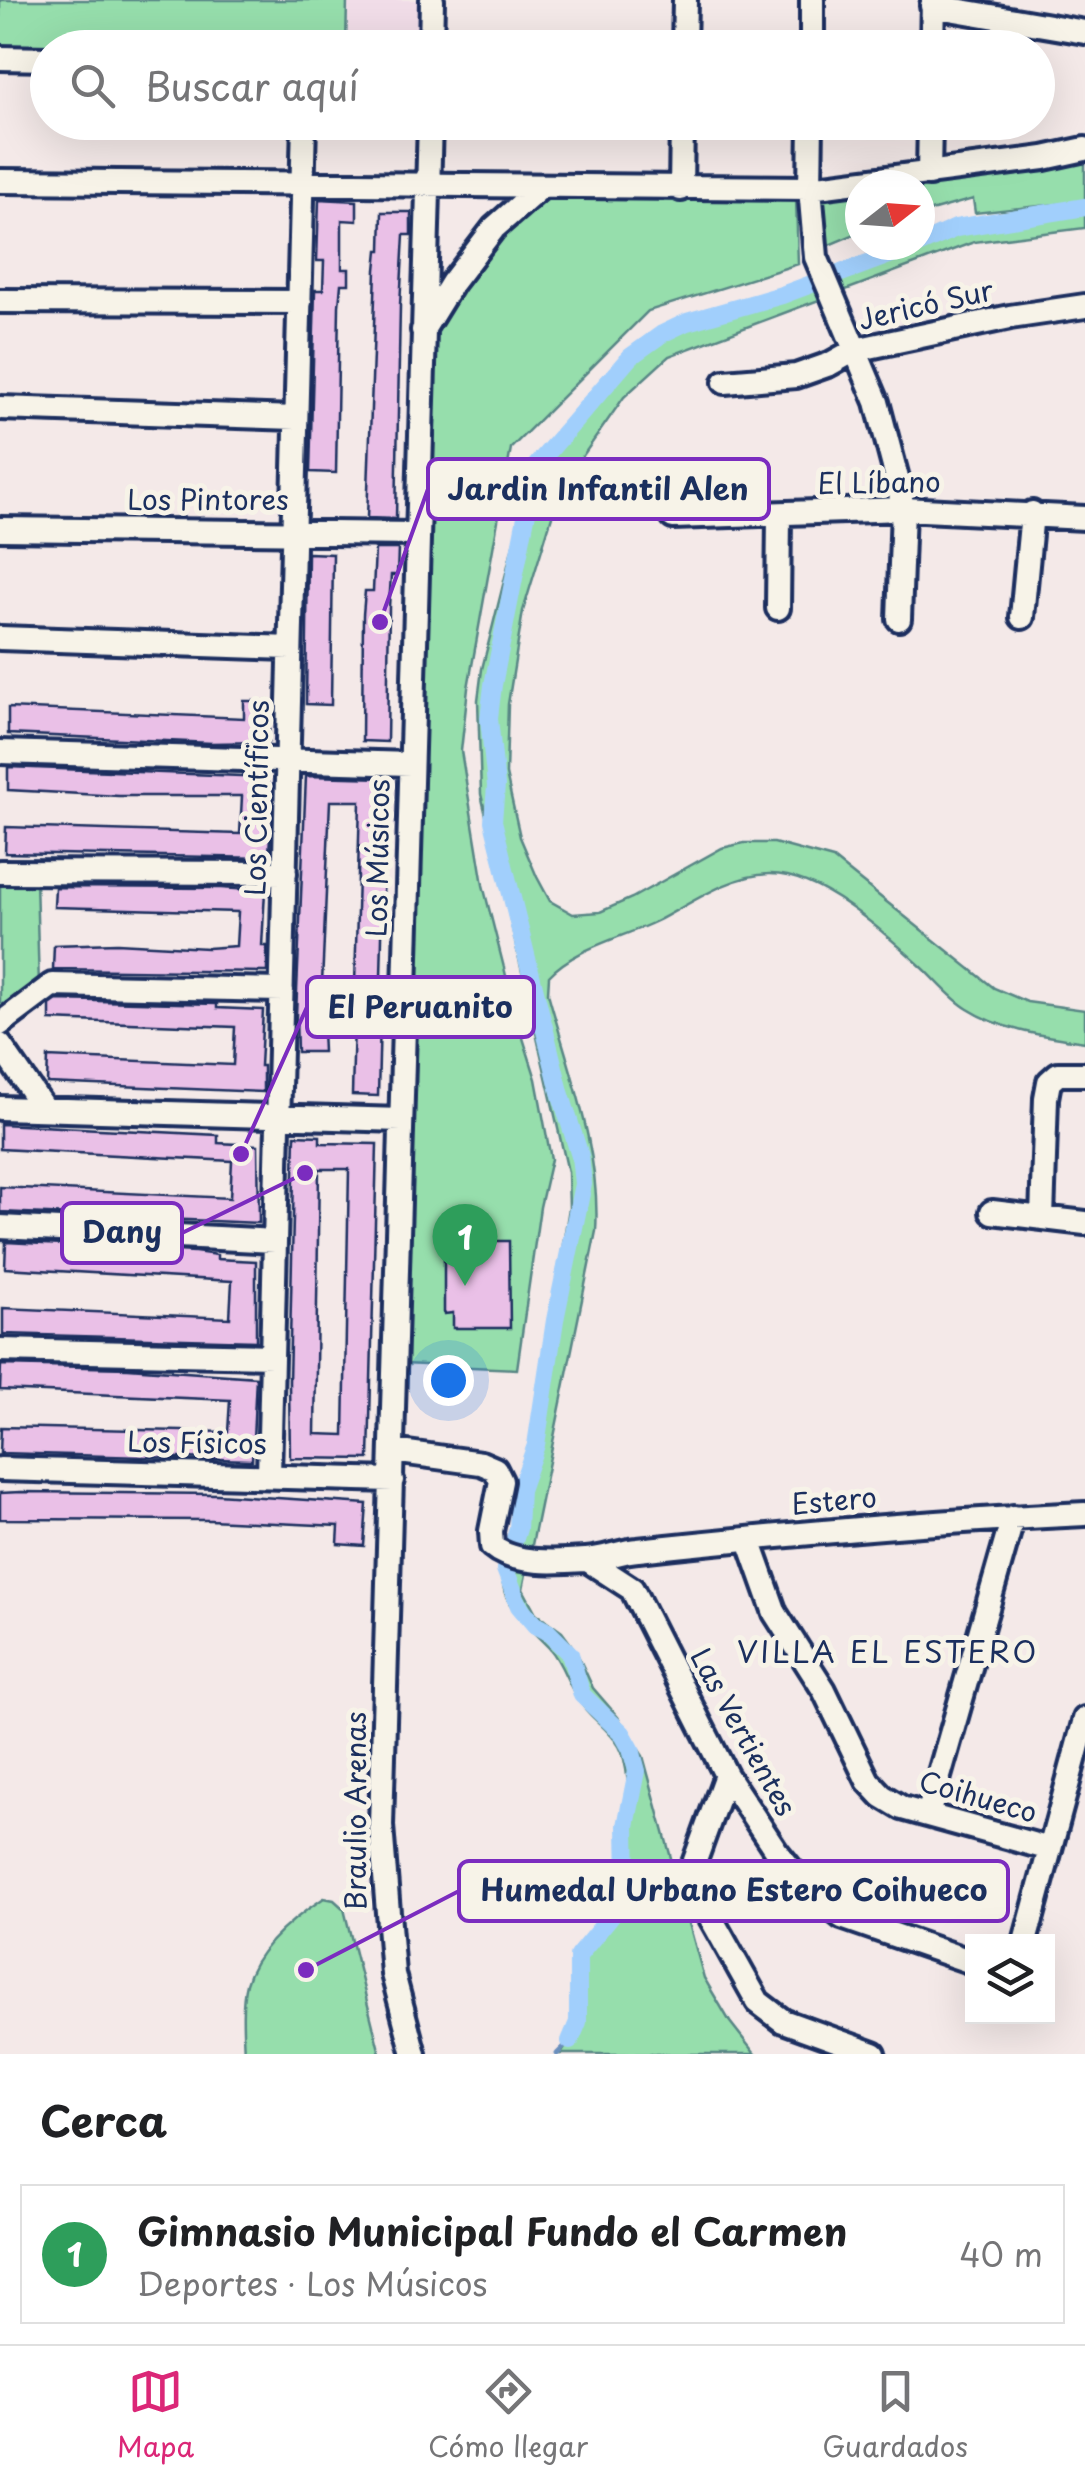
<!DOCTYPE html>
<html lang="es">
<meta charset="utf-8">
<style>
:root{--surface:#fff;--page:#f6f6f6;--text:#202124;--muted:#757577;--line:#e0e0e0;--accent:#db2777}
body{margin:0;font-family:"Playpen Sans",sans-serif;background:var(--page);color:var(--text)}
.controls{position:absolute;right:30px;bottom:30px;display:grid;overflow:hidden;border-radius:0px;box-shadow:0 10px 40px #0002}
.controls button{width:90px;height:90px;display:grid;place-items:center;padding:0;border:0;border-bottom:2px solid var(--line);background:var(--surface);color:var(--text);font:50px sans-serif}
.compass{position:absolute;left:845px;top:170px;width:90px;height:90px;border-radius:50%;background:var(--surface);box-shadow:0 10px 40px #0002;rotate:73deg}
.you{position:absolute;left:448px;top:1380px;width:35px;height:35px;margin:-25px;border:8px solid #fff;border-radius:50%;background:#1a73e8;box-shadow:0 0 0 15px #1a73e833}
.badge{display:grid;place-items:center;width:65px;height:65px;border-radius:50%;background:var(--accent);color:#fff;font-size:32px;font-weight:700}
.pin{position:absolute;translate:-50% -82px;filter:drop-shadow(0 2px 5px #0008)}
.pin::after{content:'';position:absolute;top:52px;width:35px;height:30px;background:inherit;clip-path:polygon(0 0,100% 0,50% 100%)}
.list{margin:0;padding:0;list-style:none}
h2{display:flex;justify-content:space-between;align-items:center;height:130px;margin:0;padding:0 40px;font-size:42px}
h2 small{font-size:32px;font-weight:400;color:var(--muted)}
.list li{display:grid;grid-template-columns:65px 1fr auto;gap:30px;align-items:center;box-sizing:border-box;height:140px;margin:0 20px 20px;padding:0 20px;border:2px solid var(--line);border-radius:0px}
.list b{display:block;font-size:38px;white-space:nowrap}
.list p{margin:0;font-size:32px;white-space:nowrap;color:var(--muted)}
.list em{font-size:32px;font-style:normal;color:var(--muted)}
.icon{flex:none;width:55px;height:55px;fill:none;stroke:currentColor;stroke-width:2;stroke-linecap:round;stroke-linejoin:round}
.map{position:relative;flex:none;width:1085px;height:2054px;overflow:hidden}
.search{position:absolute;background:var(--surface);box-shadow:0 10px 40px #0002;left:30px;right:30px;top:30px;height:110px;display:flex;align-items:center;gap:25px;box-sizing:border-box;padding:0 35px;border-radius:55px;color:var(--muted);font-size:38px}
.sheet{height:290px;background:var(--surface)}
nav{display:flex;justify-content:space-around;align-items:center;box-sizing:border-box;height:140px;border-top:2px solid var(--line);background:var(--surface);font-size:28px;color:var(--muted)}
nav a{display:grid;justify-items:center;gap:5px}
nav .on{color:var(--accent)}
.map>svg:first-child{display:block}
.built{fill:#f1dde8}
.green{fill:#96deac;stroke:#588685;stroke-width:2.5}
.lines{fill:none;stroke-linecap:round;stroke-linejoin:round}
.stream{stroke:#6b8fbd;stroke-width:5}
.canal{stroke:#a1cffc;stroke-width:18}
.building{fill:#eac0e7;stroke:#1b2f5e;stroke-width:2.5;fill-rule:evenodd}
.minor-casing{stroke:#1b2f5e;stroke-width:30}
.minor{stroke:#f7f3e8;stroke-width:22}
.labels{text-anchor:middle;stroke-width:10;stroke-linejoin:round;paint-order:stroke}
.street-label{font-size:28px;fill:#1b2f5e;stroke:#f7f3e8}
.neighbourhood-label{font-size:30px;letter-spacing:2.5px;fill:#1b2f5e;stroke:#f7f3e8}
.leader{fill:none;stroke:#7b2cbf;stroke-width:4}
.callout-dot{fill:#7b2cbf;stroke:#f7f3e8;stroke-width:4}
.callout{fill:#f7f3e8;stroke:#7b2cbf;stroke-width:4}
.callout-label{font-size:30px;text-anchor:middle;font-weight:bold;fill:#1b2f5e}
</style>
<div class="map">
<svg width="1085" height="2054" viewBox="0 0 1085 2054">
<rect width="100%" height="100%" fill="#f4e9e8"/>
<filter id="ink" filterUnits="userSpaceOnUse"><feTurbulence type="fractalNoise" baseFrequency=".01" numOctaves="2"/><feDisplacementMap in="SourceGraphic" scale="20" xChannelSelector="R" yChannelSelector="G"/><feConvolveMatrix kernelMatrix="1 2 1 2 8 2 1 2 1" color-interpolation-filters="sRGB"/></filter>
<g filter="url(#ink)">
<path class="built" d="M347,0H419L420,47H346Z"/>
<path class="green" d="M0,0H347L346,47L48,48L47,57H0Z
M1085,153V201L975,213L973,199L920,214V185Z
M860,189V232L822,248L821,194Z
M796,198L798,264L648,311L511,448L468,688L461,751L483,885L517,1019L536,1079L551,1159L540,1207L517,1369L403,1364L433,335C466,277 488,240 543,199Z
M1085,206V228L974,242L669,356L624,397L561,487L548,529L523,611L508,704L506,774L520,837L537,877L550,901L573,914L600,912L632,898L722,848L744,843H774L833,859L994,988L1027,1002L1085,1010V1042C1045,1036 1003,1031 968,1009C951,999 937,981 923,968C886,934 821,873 769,874C730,875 690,904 657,921C622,938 575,948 549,976L548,993C569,1070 601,1150 596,1231L523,1589L536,1613L562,1632L576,1651L593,1688L618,1717L643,1756L704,1978L730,2022L755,2054H561C584,2022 569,1994 584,1961C592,1945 608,1933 616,1918C630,1886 636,1776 619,1746C608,1728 590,1718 579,1701C567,1684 563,1663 549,1648C529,1627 501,1607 502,1574C502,1550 517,1518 521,1493C537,1398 553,1303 569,1208L568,1172L481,794L478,700L482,669L514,541L529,488L550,449L654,339L846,272L967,225Z
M0,880H36L39,987L0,1012Z
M324,1898L334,1900L344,1909L380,2054H244C243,2033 241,2003 246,1984C256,1948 295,1917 324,1898Z"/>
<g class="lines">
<path class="stream" d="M557,2054L570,2041"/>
<path class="canal" d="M920,244L956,228L1085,207
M570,2041L578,2022V1956L619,1906L627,1882L626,1826L637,1771L631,1749L622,1733L582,1695L570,1654L548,1632L535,1625L519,1606L505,1569L518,1529L520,1490L536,1445L555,1320L583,1184L580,1156L560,1092L493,821L496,786L489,718L493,685L536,466L630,357L662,334L687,322L782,295L916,245"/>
</g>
<path class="building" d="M319,199L357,201V221L342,220V269H349V284H341L339,306L336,473L310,472L315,290H323L324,261H317Z
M382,212H411V235H404L400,305L396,519L367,518L376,270L378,250H381Z
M375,549H398L397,575H391L389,607L387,742L362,741L363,615L365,591H373Z
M308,553L333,554L331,705L306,704Z
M244,701H270L269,742L212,743L8,734V708L244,718Z
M8,767L268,777L265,832L270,833L269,858L5,853L6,827L240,834L242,796H119L8,790Z
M306,776L386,778L378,1096L352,1095L360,801H330L321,1007L323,1052H297L296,1015Z
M55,887L221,888L265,891L262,946H267V972L53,969L54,945L117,943L207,948L236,946L238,912L54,907Z
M57,1000L217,1004V1008L263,1010L260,1066H263V1092L47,1083L48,1057L233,1065L235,1027L50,1020V1005Z
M0,1124L218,1135V1143L258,1145L259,1223L0,1212V1187L230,1198L232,1161L0,1149Z
M295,1135L320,1136V1143L377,1144L369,1459L290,1458L289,1382ZM319,1169H349L344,1435L315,1434Z
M444,1241H509L510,1328H453V1313L444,1314Z
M6,1242L195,1252L217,1255V1259L256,1261V1341L3,1334V1308L230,1318L232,1281L5,1268Z
M1,1365L128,1368L256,1377L252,1460L0,1453L1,1427L228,1432L230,1400L0,1390Z
M21,1492L217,1494L367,1504L364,1546L338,1544L339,1526L210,1520L0,1519V1493Z"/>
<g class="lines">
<defs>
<path id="minor" d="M932,6L1085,32
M431,48L432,0
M684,48L685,0
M812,48V0
M932,48L933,0
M0,58L48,59
M811,122L810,188L816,257L877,402L898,482L903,509L899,619
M929,174L930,122
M0,181L810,188L1044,158L1085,149
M681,189L682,122
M0,301L300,302
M423,330L452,283L494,228L541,187
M725,382L796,376L830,364L855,350L1010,317L1085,306
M0,408L296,418
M673,517L903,509L1085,518
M0,529L416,534
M778,608L779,516
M1022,617L1032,513
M0,638L290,648
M0,752L410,764
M0,872L285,873
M0,1024L52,985L282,990
M0,1045L44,1109
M0,1108L401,1120
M992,1212L1085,1223
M1042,1218L1046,1098L1049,1082L1058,1074H1085
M0,1227L275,1241
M0,1350L272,1356
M393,1451L481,1463L495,1469L501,1481L491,1531L492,1546C514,1565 557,1562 586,1560C604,1559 621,1551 638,1550C787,1534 936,1521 1085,1514
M0,1469L392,1480
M269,1474L304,122
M749,1540L775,1613L824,1690L868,1781L882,1796L902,1808L1050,1849
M589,1561L632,1589L726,1775L777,1852L806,1888L842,1917L972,1962
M726,1775L693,1866L707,1911L758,2002L783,2021L874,2054
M928,1815L1013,1517
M1025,1942L1085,1719
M414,2054L393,1974L381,1826L430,122"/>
</defs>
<use href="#minor" class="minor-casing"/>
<use href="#minor" class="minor"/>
</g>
</g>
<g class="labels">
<g class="street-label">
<text transform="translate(926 305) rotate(-13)" y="10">Jericó Sur</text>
<text transform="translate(879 483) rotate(-1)" y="10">El Líbano</text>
<text x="208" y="510">Los Pintores</text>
<text transform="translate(257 798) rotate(-89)" y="10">Los Científicos</text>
<text transform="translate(378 858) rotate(-89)" y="10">Los Músicos</text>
<text transform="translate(197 1443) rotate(1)" y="10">Los Físicos</text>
<text transform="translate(834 1501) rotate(-5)" y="10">Estero</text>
<text transform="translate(743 1732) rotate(61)" y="10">Las Vertientes</text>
<text transform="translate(978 1797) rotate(16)" y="10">Coihueco</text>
<text transform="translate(356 1811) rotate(-90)" y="10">Braulio Arenas</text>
</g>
<g class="neighbourhood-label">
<text x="888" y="1663">VILLA EL ESTERO</text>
</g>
</g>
<path class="leader" d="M380 622L428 489M241 1154L307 1007M305 1173L182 1233M306 1970L459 1891"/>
<g class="callout-dot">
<circle cx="380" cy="622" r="10"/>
<circle cx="241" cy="1154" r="10"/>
<circle cx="305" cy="1173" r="10"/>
<circle cx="306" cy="1970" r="10"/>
</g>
<g class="callout">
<rect x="428" y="459" width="341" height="60" rx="10"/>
<rect x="307" y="977" width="227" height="60" rx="10"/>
<rect x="62" y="1203" width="120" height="60" rx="10"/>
<rect x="459" y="1861" width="549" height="60" rx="10"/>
</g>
<g class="callout-label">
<text x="598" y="500">Jardin Infantil Alen</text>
<text x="420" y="1018">El Peruanito</text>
<text x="122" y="1243">Dany</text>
<text x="734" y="1901">Humedal Urbano Estero Coihueco</text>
</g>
</svg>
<div class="controls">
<button><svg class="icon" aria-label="layers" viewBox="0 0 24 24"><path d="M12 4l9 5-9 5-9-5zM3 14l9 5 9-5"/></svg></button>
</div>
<svg class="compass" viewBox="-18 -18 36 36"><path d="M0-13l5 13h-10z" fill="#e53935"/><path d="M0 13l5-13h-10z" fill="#757577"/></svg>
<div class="you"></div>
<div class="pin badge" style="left:465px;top:1286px;background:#2e9e5b">1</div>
<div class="search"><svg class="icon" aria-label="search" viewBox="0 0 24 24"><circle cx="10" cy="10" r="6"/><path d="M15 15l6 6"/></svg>Buscar aquí</div>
</div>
<section class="sheet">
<h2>Cerca<small></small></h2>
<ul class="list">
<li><span class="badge" style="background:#2e9e5b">1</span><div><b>Gimnasio Municipal Fundo el Carmen</b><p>Deportes · Los Músicos</p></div><em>40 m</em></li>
</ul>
</section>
<nav>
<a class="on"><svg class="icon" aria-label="map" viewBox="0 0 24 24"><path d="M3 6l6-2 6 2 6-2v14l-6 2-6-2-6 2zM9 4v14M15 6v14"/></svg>Mapa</a>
<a><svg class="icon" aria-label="directions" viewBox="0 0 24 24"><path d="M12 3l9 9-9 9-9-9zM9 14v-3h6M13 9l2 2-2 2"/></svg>Cómo llegar</a>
<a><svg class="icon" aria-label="saved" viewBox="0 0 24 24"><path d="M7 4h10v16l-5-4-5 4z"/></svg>Guardados</a>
</nav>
